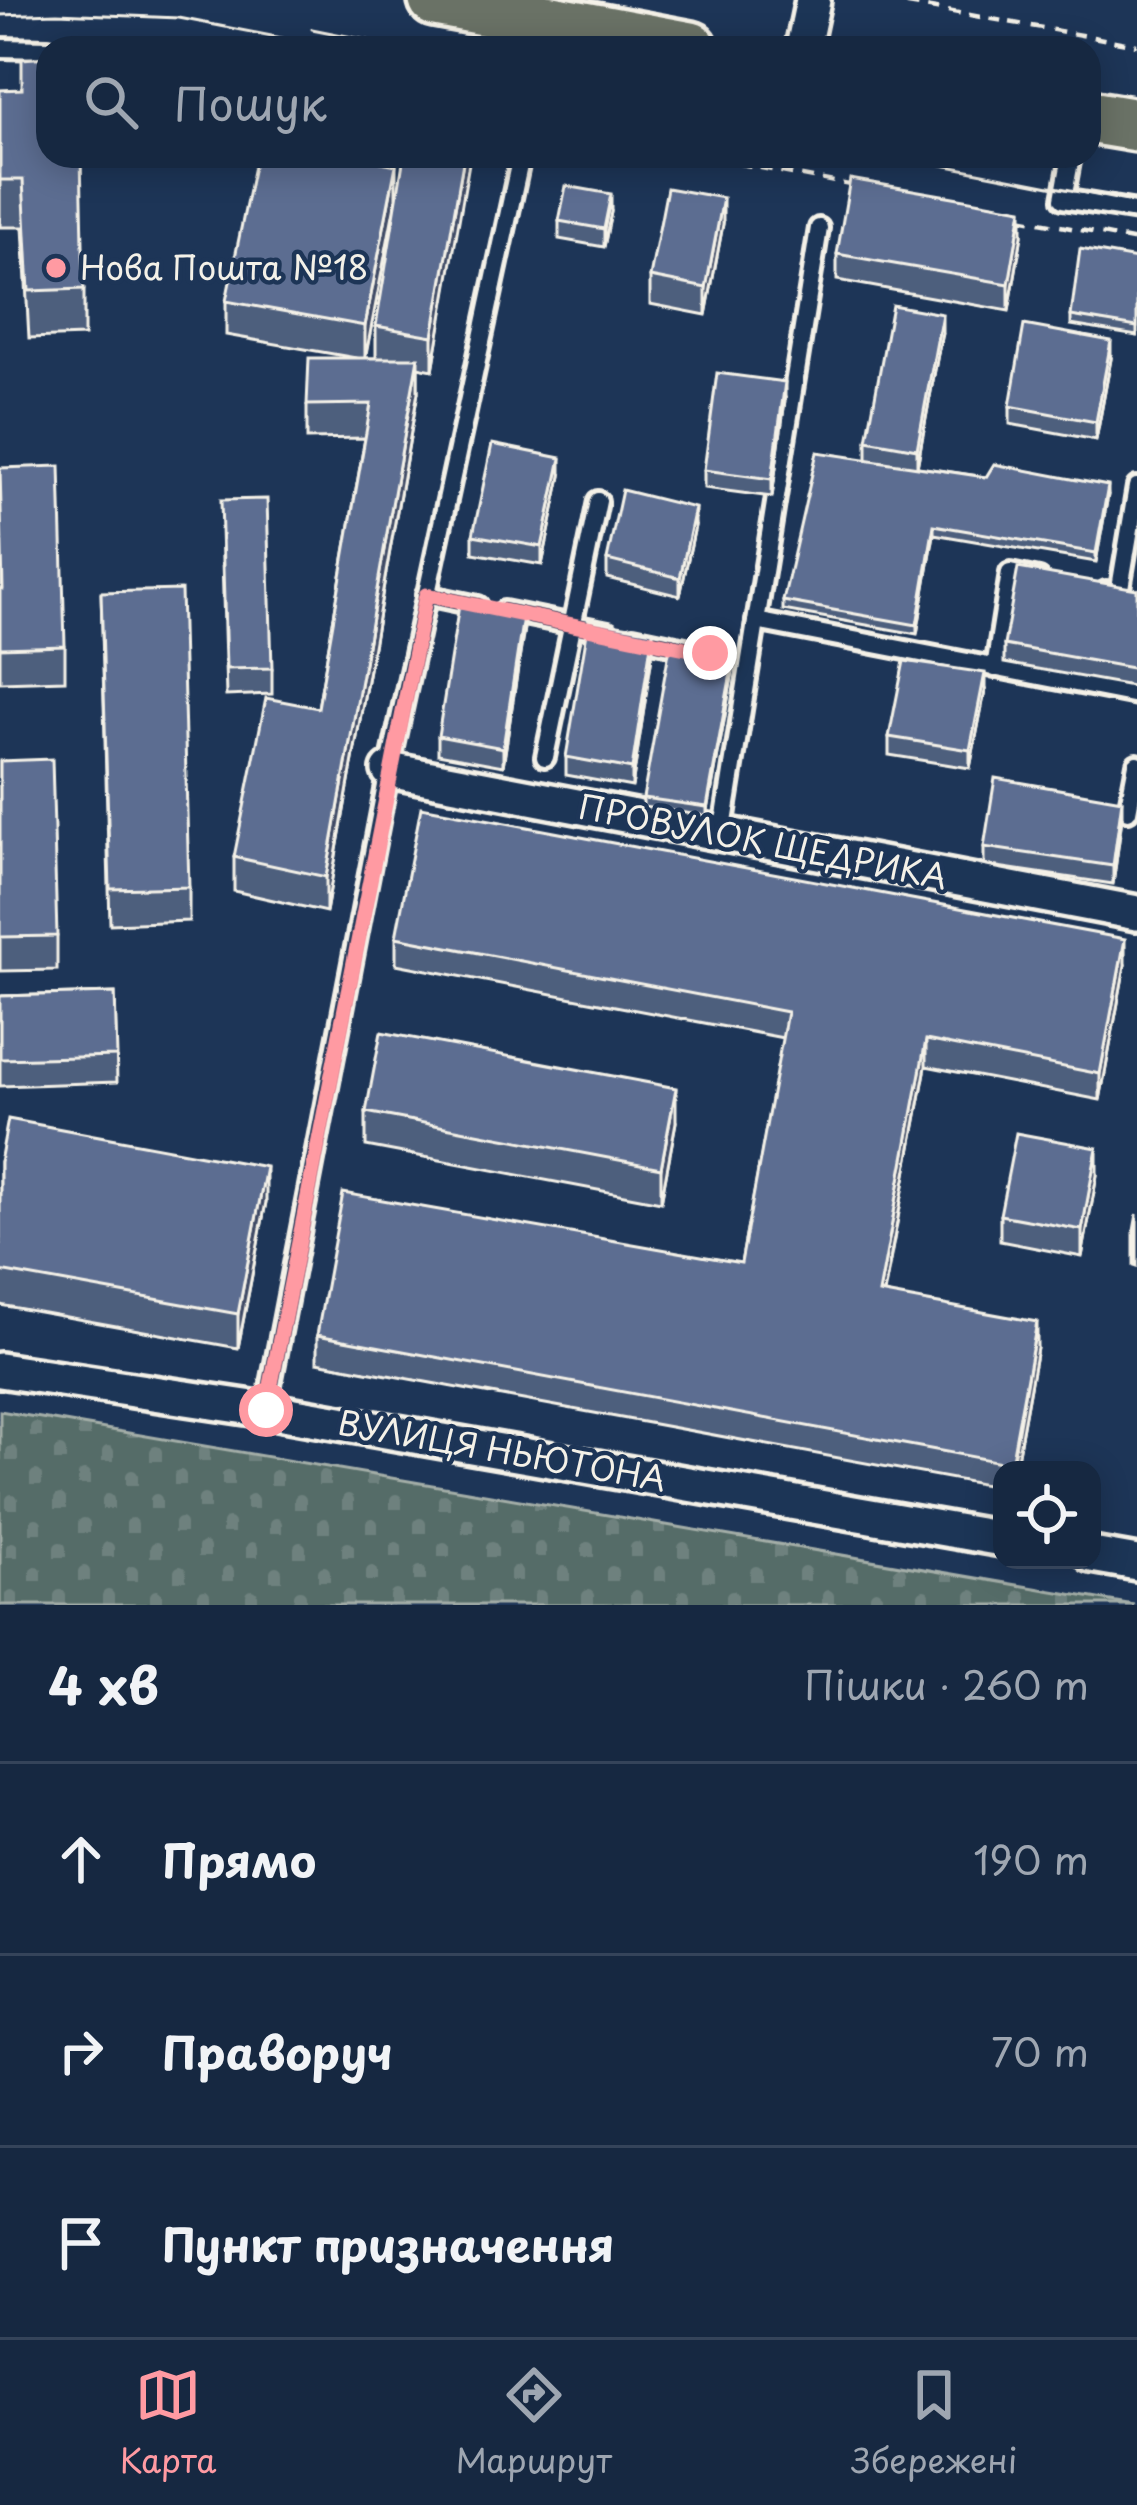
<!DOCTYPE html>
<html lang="uk">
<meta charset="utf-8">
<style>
:root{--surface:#162841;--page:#1f3048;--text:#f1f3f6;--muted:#9ea6b1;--line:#35445a;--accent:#ff9aa2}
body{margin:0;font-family:"Playpen Sans",sans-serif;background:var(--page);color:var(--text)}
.controls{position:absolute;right:36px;bottom:36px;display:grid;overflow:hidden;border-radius:24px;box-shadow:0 6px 30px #0003}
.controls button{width:108px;height:108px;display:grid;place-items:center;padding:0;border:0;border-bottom:3px solid var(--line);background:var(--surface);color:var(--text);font:60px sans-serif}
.stop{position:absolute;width:36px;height:36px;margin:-27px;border:9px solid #ff9aa2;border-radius:50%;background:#fff}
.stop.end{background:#ff9aa2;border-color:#fff;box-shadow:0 3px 12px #0008}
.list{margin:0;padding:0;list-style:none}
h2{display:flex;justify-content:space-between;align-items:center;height:156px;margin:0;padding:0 48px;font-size:51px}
h2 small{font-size:39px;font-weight:400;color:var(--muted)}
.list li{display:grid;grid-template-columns:78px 1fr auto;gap:36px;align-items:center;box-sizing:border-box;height:192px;padding:0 48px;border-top:3px solid var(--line)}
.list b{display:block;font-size:45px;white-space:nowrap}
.list em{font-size:39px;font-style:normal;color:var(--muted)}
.icon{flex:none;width:66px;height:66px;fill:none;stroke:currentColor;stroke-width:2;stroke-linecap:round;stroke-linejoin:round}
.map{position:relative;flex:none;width:1137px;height:1605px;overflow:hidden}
.search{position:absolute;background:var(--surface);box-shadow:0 6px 30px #0003;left:36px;right:36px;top:36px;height:132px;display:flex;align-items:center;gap:30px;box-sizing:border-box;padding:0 42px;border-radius:36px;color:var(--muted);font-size:45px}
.sheet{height:732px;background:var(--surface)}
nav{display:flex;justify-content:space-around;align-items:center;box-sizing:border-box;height:168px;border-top:3px solid var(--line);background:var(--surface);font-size:33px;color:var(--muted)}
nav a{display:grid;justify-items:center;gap:6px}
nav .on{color:var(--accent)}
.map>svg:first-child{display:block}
.cemetery{fill:url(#cemetery-stones);stroke:#a4aea8;stroke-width:3}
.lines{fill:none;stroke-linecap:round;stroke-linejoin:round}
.service-casing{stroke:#f4f1e8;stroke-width:26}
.minor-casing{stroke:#f4f1e8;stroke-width:42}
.primary-casing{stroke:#f4f1e8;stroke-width:60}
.path{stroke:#f4f1e8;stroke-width:4.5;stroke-dasharray:12 9;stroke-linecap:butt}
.service{stroke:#1d3557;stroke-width:16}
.minor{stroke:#1d3557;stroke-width:33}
.primary{stroke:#6a7266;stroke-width:51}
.tram{stroke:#f4f1e8;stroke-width:3}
.wall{fill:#4e5e7d;stroke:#f4f1e8;stroke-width:3}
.shaded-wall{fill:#404c66;stroke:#f4f1e8;stroke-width:3}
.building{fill:#5b6d91;stroke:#f4f1e8;stroke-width:3}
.route{stroke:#ff9aa2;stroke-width:15}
.poi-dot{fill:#ff9aa2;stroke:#1d3557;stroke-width:4.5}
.labels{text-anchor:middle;stroke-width:9;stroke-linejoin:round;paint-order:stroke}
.poi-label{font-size:33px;fill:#f4f1e8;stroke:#1d3557;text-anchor:start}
.street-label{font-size:33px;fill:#f4f1e8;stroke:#1d3557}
</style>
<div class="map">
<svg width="1137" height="1605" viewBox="0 0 1137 1605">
<defs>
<pattern id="cemetery-stones" width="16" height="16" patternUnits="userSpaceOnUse" patternTransform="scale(3)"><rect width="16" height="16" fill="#556c68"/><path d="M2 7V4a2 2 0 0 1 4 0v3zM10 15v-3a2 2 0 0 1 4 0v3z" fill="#6e817e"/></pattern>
</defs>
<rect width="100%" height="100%" fill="#1d3557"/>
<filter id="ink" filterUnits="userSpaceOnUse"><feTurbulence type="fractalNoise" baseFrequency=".00833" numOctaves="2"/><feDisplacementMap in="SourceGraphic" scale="24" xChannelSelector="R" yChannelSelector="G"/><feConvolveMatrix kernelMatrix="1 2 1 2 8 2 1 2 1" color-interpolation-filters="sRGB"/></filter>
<g filter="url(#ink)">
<path class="cemetery" d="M0,1411L1134,1605H0Z"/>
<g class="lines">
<defs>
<path id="service" d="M0,48L48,49
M1071,156L1063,199L1137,211
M1106,591L1119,594L1137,487
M426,595L478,606
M504,611L608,632
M756,621L1137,695
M633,637L709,653
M995,668L1010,573L1039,579
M545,757L598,501
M1128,811L1137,764
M722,835L819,228
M266,1410L389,770L521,156"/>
<path id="minor" d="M803,48L813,0
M389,770L1137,913
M0,1370L266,1410L1002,1539
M1092,1555L1137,1563"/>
<path id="primary" d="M435,0L691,48
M1089,117L1137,125"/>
</defs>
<use href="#service" class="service-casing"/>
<use href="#minor" class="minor-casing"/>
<use href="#primary" class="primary-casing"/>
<path class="path" d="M886,0L1137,45
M698,156L855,186
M1019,218L1137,241"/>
<use href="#service" class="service"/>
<use href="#minor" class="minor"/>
<use href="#primary" class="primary"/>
<path class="tram" d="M0,15L57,13L179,18L333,48
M312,29L407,48
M896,156L1137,203"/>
</g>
<path class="wall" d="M0,90L84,289V336L29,338L23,227H0Z
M469,156L433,370L418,367V392L326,912L234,891V857L318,708L365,438L307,439V405L356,358L226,335V301L396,199L365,358H376V326Z
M611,212L604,247L559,239V221Z
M723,224L706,315L650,304V277Z
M1022,235L1009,311L837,280V254Z
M1137,259V336L1071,325V316Z
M942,332L917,467L1108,495L1096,562L934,534L917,634L783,610V601L867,458V440Z
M1111,359L1096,440L1010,424V406Z
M785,400L772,497L704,488V470Z
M0,468L65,646V680L0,682V589H2Z
M561,476L542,565L473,553V535Z
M695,526L680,596L607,578V560Z
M221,527L272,668V694L226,696Z
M1137,589V687L1004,663V645Z
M101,592L189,887V921L110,924Z
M524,628L503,766L438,754V736Z
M653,649L632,787L566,775V757Z
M734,665L707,816L643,807V798Z
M985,691L970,768L889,755V737Z
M0,761L57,936V970L0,971Z
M1122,818L1113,884L984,865V847Z
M396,937L1125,965L1100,1100L926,1066L884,1294L1037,1348L1015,1470H1002V1488L317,1362V1335L741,1263L783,1038L396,964Z
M115,993L117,1082L0,1086V996Z
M366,1112L676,1122L661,1202L366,1146Z
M0,1162L266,1202L238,1348L0,1305Z
M1097,1175L1082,1257L1000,1241V1215Z
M1137,1214V1266L1134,1265V1231Z"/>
<path class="shaded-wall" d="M464,156H469V163L433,370V336Z
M396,165V199L365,360V326Z
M611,194V212L604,247V229Z
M723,198V224L706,315V288Z
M1022,209V235L1009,311V284Z
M942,314V332L917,467V449Z
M1111,341V359L1096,440V422Z
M418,358V392L326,912V877Z
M785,382V400L772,497V479Z
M561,458V476L542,565V547Z
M1108,486V495L1096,562V553Z
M695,508V526L680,596V578Z
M934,525V534L917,634V625Z
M524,610V628L503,766V748Z
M653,631V649L632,787V769Z
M734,656V665L707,816V807Z
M985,673V691L970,768V750Z
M1122,800V818L1113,884V866Z
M1125,939V965L1100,1100V1074Z
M926,1040V1066L879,1319V1293Z
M676,1088V1122L661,1202V1168Z
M1097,1148V1175L1082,1257V1230Z
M266,1167V1202L238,1348V1314Z
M1037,1322V1348L1015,1470H1011Z"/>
<path class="building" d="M48,57V156H81L84,289L29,291L23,180H0V90L22,89V59Z
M256,156H352L396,165L365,326L226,301Z
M404,156H464L433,336L376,326Z
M850,179L1022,209L1009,284L837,254Z
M566,186L611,194L604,229L559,221Z
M667,188L723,198L706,288L650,277Z
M1080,249L1137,259V327L1071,316Z
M892,305L942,314L917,449L867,440Z
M1024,325L1111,341L1096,422L1010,406Z
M309,358H418L326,877L234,857L266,698L318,708L371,404L307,405Z
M717,373L785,382L772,479L704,470Z
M492,444L561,458L542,547L473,535Z
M817,452L986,477L994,464L1108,486L1096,553L934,525L917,625L783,601Z
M60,466L65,646L0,648V589H3L0,468Z
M622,490L695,508L680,578L607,560Z
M267,499L272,668L226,669L221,500Z
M1018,568L1137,589V669L1004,645Z
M181,590L189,887L110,889L101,592Z
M460,599L524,610L503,748L438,736Z
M589,620L653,631L632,769L566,757Z
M670,646L734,656L707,807L643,798Z
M904,661L985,673L970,750L889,737Z
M52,759L57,936L0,937V761Z
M995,778L1122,800L1113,866L984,847Z
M421,807L1125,939L1100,1074L926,1040L879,1293L1037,1322L1011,1464L317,1335L343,1193L741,1263L787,1012L396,937Z
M115,993L117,1056L0,1059V996Z
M381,1032L676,1088L661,1168L366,1112Z
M8,1119L266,1167L238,1314L0,1271V1162Z
M1016,1133L1097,1148L1082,1230L1000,1215Z"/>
</g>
<g class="lines" filter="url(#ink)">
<path class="route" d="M266,1410L426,595L710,653"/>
</g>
<circle class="poi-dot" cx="56" cy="268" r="12"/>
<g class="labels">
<g class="poi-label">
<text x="80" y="280">Нова Пошта №18</text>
</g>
<g class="street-label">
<text transform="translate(763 842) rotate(11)" y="12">ПРОВУЛОК ЩЕДРИКА</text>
<text transform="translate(502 1451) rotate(10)" y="12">ВУЛИЦЯ НЬЮТОНА</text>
</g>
</g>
</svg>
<div class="controls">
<button><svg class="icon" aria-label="locate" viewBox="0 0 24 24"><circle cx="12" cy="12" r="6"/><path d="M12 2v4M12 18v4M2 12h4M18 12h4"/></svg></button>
</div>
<div class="stop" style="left:266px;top:1410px"></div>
<div class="stop end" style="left:710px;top:653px"></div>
<div class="search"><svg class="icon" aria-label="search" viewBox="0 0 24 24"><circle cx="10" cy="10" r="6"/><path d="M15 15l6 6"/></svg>Пошук</div>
</div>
<section class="sheet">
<h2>4 хв<small>Пішки · 260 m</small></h2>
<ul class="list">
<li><svg class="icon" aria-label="ahead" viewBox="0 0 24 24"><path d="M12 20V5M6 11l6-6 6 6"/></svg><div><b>Прямо</b></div><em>190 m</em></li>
<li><svg class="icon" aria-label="right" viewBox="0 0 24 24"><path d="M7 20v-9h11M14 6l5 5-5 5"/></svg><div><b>Праворуч</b></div><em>70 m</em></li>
<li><svg class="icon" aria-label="arrive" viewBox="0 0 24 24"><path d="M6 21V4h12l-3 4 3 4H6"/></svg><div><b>Пункт призначення</b></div></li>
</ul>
</section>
<nav>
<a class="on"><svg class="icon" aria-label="map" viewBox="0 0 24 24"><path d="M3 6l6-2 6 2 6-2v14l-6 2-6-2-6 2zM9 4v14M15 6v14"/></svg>Карта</a>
<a><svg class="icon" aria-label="directions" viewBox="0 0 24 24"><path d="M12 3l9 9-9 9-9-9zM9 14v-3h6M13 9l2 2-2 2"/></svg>Маршрут</a>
<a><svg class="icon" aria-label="saved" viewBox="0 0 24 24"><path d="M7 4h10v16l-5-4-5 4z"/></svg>Збережені</a>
</nav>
